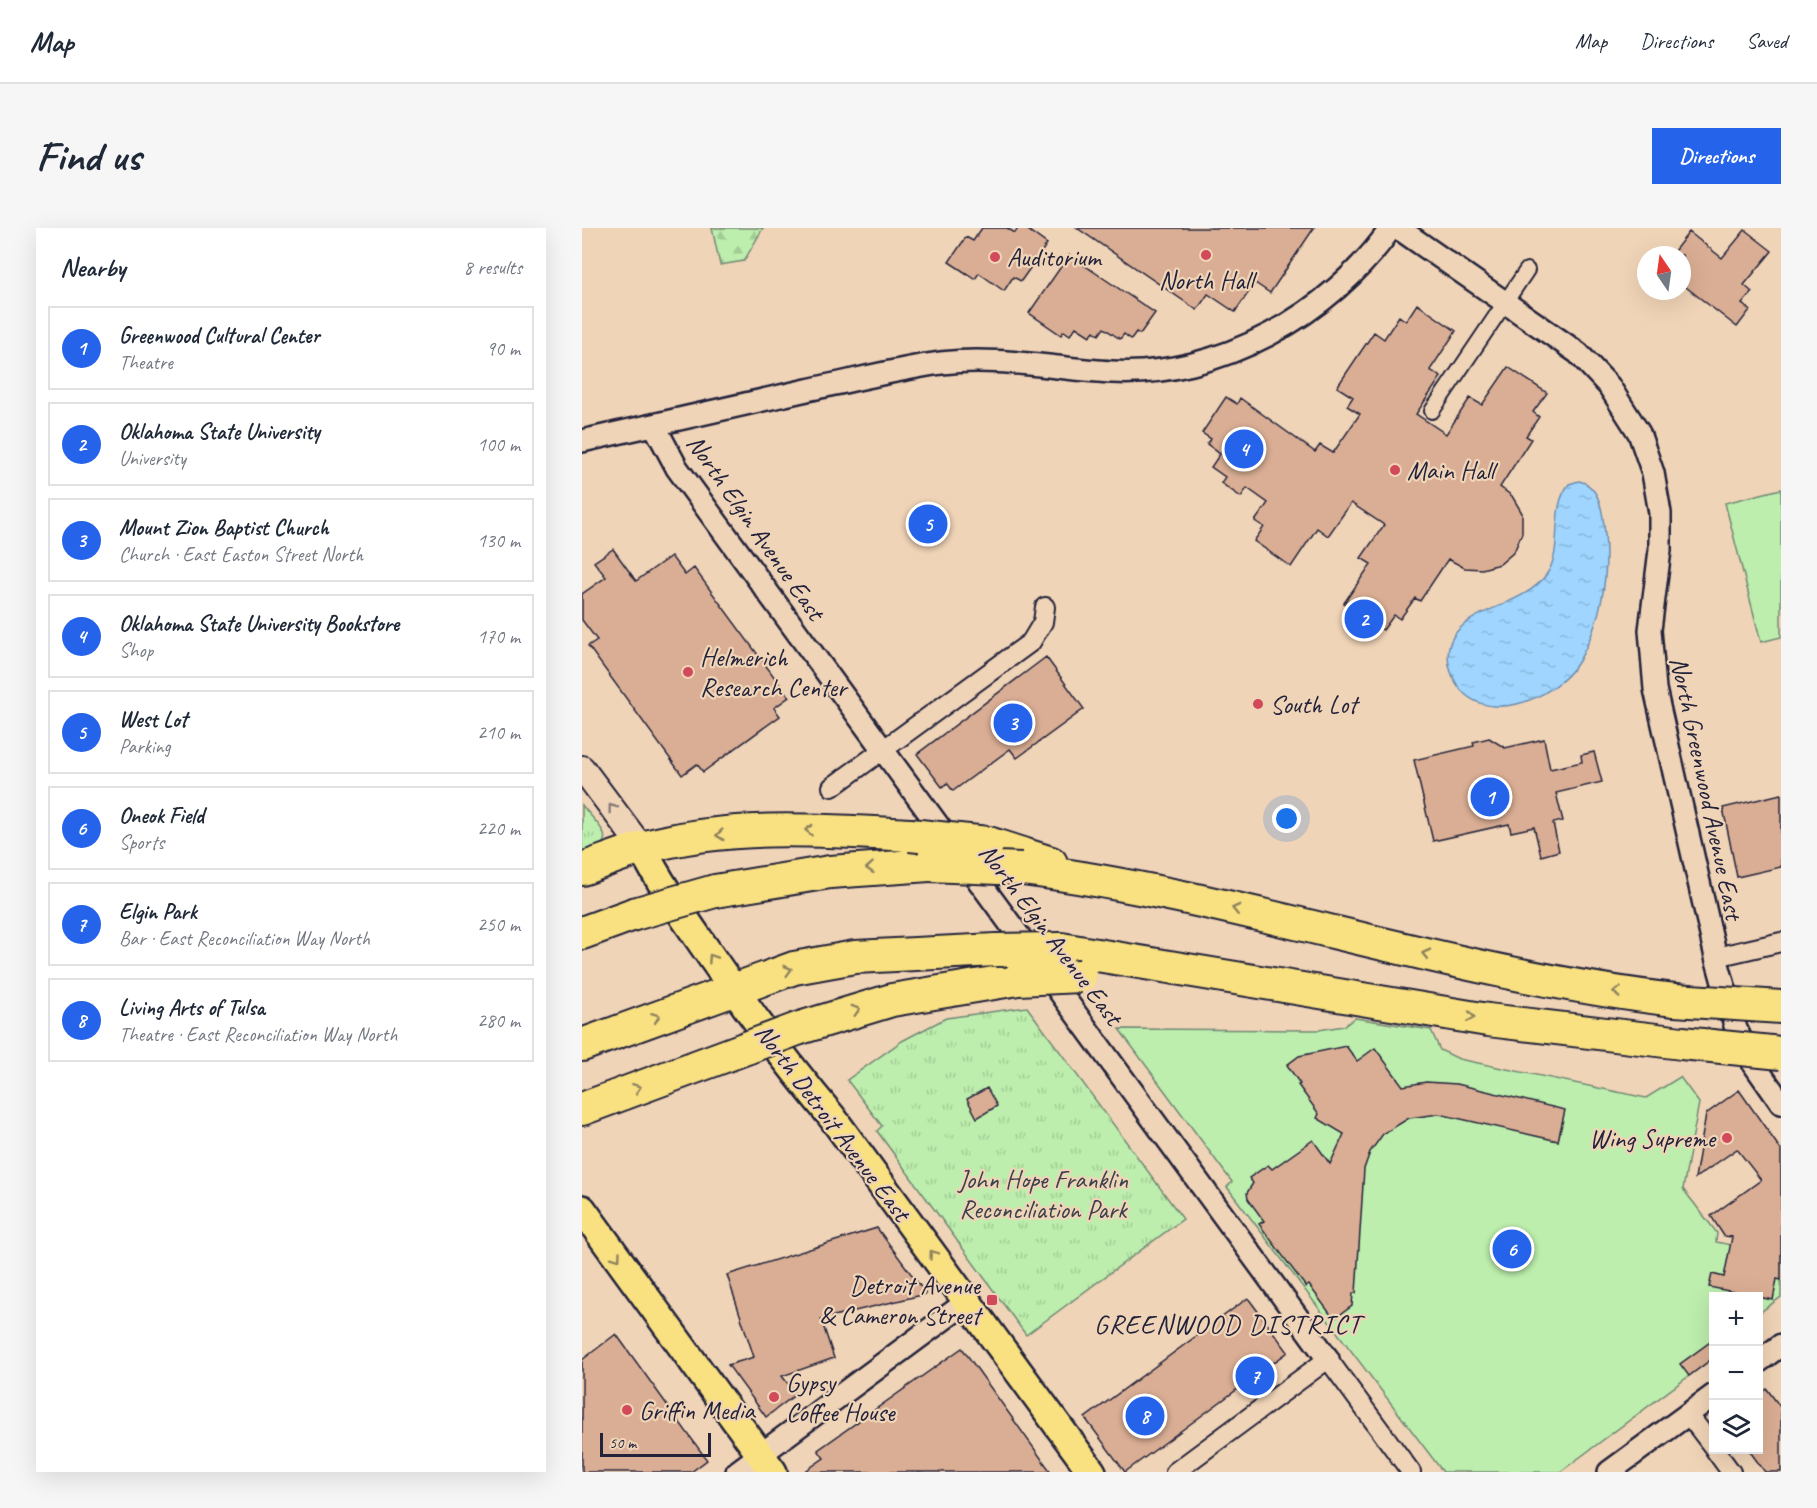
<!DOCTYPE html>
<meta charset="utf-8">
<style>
:root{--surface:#fff;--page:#f6f6f7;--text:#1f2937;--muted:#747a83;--line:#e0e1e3;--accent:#2563eb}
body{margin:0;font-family:Caveat,sans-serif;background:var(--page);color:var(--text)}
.controls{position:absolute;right:18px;bottom:18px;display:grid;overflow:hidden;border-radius:0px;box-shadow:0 6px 24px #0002}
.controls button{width:54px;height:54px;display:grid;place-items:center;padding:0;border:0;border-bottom:2px solid var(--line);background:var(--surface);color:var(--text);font:30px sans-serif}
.compass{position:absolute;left:1055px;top:18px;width:54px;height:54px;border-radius:50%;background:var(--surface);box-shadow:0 6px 24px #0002;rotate:347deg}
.scale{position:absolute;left:18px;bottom:15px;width:111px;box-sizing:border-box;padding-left:6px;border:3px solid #22223b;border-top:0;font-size:16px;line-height:21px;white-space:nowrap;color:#22223b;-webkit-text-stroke:4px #f0d4b7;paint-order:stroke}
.you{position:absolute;left:705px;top:591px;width:21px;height:21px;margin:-15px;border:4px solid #fff;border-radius:50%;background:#1a73e8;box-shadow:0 0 0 9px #1a73e833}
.badge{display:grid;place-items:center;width:39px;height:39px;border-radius:50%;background:var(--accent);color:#fff;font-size:20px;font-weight:700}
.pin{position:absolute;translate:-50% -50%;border:3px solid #fff;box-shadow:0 2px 6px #0006}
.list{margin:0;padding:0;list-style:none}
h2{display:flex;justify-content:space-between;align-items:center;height:78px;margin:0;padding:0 24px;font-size:26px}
h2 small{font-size:20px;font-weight:400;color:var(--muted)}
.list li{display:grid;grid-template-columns:39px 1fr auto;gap:18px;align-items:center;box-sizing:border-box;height:84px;margin:0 12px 12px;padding:0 12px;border:2px solid var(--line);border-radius:0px}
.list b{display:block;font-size:22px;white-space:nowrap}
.list p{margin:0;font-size:20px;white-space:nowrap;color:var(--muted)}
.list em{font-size:20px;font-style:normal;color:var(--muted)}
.icon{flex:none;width:33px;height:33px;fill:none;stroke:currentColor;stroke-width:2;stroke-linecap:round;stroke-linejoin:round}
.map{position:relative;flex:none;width:1199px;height:1244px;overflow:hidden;border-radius:0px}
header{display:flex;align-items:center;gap:36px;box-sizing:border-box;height:84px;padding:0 30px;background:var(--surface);border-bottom:2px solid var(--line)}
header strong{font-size:28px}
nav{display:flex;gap:33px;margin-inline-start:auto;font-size:21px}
.intro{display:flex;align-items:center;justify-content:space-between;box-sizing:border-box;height:144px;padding:0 36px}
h1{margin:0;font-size:42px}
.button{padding:15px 27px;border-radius:0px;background:var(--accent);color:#fff;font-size:21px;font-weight:700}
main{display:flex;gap:36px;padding:0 36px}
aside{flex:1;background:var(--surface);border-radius:0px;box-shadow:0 6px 24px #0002}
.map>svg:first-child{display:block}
.grass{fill:url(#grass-tufts);stroke:#708874;stroke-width:1.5}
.forest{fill:url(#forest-firs);stroke:#708874;stroke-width:1.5}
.pitch{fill:#bdeead;stroke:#708874;stroke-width:1.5}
.water{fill:url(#water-ripples);stroke:#6d8db0;stroke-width:1.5}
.building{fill:#daae94;stroke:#22223b;stroke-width:1.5}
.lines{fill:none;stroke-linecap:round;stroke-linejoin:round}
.pedestrian-casing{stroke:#22223b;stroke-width:18}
.minor-casing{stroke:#22223b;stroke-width:22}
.tertiary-casing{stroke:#22223b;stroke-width:26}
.secondary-casing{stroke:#22223b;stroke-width:28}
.primary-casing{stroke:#22223b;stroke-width:32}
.motorway-casing{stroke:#22223b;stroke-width:36}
.pedestrian{stroke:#f0d4b7;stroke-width:14}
.minor{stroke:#f0d4b7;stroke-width:18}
.tertiary{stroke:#f0d4b7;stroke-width:21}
.secondary{stroke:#f0d4b7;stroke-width:24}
.primary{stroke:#f9e181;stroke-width:27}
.motorway{stroke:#f9e181;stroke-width:32}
.motorway-bridge-casing{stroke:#22223b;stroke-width:36;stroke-linecap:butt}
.motorway-bridge{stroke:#f9e181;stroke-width:32}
.oneway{stroke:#897b79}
.oneway2{stroke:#8e825e}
.poi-dot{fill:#d1495b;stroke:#f0d4b7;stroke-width:2}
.labels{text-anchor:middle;stroke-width:4.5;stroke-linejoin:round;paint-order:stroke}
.poi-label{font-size:26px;fill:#22223b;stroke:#f0d4b7;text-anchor:start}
.street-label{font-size:26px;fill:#22223b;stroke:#f0d4b7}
.park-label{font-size:26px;fill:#39414c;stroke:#f0d4b7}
.neighbourhood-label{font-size:27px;letter-spacing:1.5px;fill:#22223b;stroke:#f0d4b7}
</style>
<header>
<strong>Map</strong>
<nav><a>Map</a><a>Directions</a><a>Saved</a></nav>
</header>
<div class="intro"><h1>Find us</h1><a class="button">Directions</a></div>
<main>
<aside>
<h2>Nearby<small>8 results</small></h2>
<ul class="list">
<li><span class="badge">1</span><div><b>Greenwood Cultural Center</b><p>Theatre</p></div><em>90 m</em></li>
<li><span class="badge">2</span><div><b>Oklahoma State University</b><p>University</p></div><em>100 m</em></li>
<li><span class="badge">3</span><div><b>Mount Zion Baptist Church</b><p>Church · East Easton Street North</p></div><em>130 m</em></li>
<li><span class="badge">4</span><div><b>Oklahoma State University Bookstore</b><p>Shop</p></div><em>170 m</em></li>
<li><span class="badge">5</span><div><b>West Lot</b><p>Parking</p></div><em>210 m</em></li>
<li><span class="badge">6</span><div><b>Oneok Field</b><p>Sports</p></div><em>220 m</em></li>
<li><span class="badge">7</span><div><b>Elgin Park</b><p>Bar · East Reconciliation Way North</p></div><em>250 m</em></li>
<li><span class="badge">8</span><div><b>Living Arts of Tulsa</b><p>Theatre · East Reconciliation Way North</p></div><em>280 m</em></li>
</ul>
</aside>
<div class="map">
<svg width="1199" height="1244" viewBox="0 0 1199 1244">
<defs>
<pattern id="grass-tufts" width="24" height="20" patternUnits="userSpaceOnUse" patternTransform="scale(1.5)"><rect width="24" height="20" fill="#bdeead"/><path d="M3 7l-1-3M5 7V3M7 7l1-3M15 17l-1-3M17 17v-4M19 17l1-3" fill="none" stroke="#a2cc96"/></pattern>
<pattern id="forest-firs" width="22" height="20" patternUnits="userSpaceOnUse" patternTransform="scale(1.5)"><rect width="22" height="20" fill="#bdeead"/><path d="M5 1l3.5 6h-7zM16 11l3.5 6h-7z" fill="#a2cc96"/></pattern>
<pattern id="water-ripples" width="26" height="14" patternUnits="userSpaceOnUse" patternTransform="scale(1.5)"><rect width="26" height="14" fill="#9fd5fe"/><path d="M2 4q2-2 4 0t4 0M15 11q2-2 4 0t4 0" fill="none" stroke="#89b7db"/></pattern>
</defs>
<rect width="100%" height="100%" fill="#f0d4b7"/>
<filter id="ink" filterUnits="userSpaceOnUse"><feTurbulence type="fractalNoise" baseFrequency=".0167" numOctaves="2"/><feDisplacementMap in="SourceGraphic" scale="12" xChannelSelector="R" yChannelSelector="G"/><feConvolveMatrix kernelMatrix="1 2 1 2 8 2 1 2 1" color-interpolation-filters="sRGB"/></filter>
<g filter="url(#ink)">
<path class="grass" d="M0,577C21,604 38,611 0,632Z
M445,779L601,991L444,1107L295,903L300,898L265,852L320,813L364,790Z"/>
<path class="forest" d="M130,0H181L162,33L138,37Z"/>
<path class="pitch" d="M1199,261V409L1179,414L1143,275Z
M773,790L849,802L858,822L877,831L1064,870L1098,849L1117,875L1101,961L1135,1005L1134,1014L1199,1027V1069L1177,1085L1176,1068H1132L1131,1130L978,1244H861L645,959L650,954L537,801L736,802L762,798Z"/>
<path class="water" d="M997,253C1019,258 1021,287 1023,306C1027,349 1019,395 997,433C973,473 895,503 871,449C865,436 864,421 871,409C889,379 942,378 964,347C983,321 966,282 987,256Z"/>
<path class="building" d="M400,0H425L433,5L436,0H443L465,16L439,53L431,49L422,63L397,45L393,51L367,34L384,9L391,13Z
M495,0H732L688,65L673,55L653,84L626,66L615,82Z
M1163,2L1190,23L1162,57L1170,64L1160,76L1168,82L1155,99L1100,56V27H1089L1107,4L1140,30Z
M487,27L573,85L558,106L554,104L549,111L542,106L538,111L522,100L517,107L512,103L508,108L494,99L488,107L482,103L479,107L447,85Z
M835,76L874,103L848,142L859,149L834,186L864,206L888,170L900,177L926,139L965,165L951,184L957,189L944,208L949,211L918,259L930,268L940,285V305L932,324L918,336L900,341L883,340L866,331L838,373L833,370L818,391L812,387L801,402L762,375L789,336L779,330L802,297L769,275L746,308L735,300L709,339L672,313L682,299L673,293L686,275L665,260L659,269L639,255L643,249L629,239L638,226L625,216L629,211L620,205L644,169L655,176L658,170L733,224L738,217L751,225L778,186L765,178L771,169L755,159L792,104L802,111L817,88L824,93Z
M31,321L54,353L89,328L103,347L112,340L207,469L192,480L198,488L121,544L115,536L100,547L6,418L15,412L0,392V366L24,349L12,334Z
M464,429L502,481L435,530L428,521L371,563L365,555L360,559L335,526Z
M907,510L923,520L962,511L968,541L1000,534L999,527L1012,524L1020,554L974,565L981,593L971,595L977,623L959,628L952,599L929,604L927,596L851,613L832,532L892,518L891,514Z
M1199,566V639L1155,649L1141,580Z
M764,818L775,833L793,820L821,858L844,854L875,856L983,882L976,913L857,886L827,890L801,906L788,924L782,941L774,1065H771L770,1078L752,1091L727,1057L724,1059L677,996L682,993L666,971L665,965L671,955L667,950L686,937L690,941L731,912L748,936L762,906L735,890L737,886L716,857L718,856L705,837L717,828Z
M405,860L415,878L395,890L385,871Z
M1157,862L1199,922V1052L1195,1051L1191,1072L1127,1059L1130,1046L1142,1049L1150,1009L1142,1008L1129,988L1179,952L1155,921L1113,950L1124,886Z
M295,1000L344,1066L239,1091L252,1130L200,1148L214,1166L184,1189L146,1137L172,1129L145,1047Z
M666,1070L706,1124L543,1244L503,1190Z
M34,1106L125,1232L109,1244H0V1132Z
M1131,1112V1130L1107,1148L1098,1136Z
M380,1120L469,1244H222L242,1230L236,1222Z
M1185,1161L1199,1180V1244H1183L1166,1221H1176V1167Z"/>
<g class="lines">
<defs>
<path id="pedestrian" d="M850,183L945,42"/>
<path id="minor" d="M250,559L449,414L461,394L463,379
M1134,729L1199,714
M1106,1186L1132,1220
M1133,1222L1149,1244
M593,1244L746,1131L829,1244"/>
<path id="tertiary" d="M816,0L996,125L1027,158L1057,205L1071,245L1078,285V322L1068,402L1073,461L1134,729L1154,801L1169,832L1199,875
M72,197L95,240L746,1131
M0,213C75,196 150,179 225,162C270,153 314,141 359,135C416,128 473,141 530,144C636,150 750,86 809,0
M1176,1134L1199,1117
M155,1244L386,1073
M1027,1244L1132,1167"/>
<path id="secondary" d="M0,540L60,620"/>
<path id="primary" d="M60,620C77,654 99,685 121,717C161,776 204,834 250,889L510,1244
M0,981L191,1244"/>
<path id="motorway" d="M406,615L469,635
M0,641C20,634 40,626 60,620C146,595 240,602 328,607
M440,641C660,669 872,747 1093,772
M133,663L248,644L347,637
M0,705L52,686
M479,721L906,792L1100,815
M218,800L310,772L436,751
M0,817L212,740L273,729L414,722
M0,881L167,819"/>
</defs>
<use href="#pedestrian" class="pedestrian-casing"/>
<use href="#minor" class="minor-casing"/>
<use href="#tertiary" class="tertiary-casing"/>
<use href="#secondary" class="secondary-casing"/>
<use href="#primary" class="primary-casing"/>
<use href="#motorway" class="motorway-casing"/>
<use href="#pedestrian" class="pedestrian"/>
<use href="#minor" class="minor"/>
<use href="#tertiary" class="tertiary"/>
<use href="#secondary" class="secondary"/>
<use href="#primary" class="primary"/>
<use href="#motorway" class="motorway"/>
<defs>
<path id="motorway-bridge" d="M328,607L406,615
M347,637L440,641
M52,686L133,663
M414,722L479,721
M436,751L498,748
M1093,772L1199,779
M1100,815L1199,825
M167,819L218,800"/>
</defs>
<use href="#motorway-bridge" class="motorway-bridge-casing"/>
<use href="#motorway-bridge" class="motorway-bridge"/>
</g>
<defs><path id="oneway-chevron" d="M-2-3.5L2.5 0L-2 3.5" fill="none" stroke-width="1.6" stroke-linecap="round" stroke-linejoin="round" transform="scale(1.5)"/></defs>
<use class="oneway" href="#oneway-chevron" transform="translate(30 580) rotate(-127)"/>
<g class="oneway2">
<use href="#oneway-chevron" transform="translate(227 602) rotate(-178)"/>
<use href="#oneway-chevron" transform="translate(138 607) rotate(174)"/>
<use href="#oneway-chevron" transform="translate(288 640) rotate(176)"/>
<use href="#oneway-chevron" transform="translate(654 681) rotate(-167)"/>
<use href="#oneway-chevron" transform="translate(844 726) rotate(-167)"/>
<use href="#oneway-chevron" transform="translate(130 730) rotate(-124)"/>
<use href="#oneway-chevron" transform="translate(206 742) rotate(-17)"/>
<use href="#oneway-chevron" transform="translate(1035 764) rotate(-172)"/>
<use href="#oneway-chevron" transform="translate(274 782) rotate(-16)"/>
<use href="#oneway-chevron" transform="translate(74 789) rotate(-21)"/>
<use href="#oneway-chevron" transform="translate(889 789) rotate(10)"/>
<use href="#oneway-chevron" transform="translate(55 860) rotate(-20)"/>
<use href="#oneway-chevron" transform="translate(351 1026) rotate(-126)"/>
<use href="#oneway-chevron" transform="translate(35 1029) rotate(54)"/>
</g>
</g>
<g class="poi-dot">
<circle cx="624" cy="27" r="6"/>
<circle cx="413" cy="29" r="6"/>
<circle cx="813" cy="242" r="6"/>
<circle cx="106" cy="444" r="6"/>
<circle cx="676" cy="476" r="6"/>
<circle cx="1145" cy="910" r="6"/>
<rect x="404" y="1066" width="12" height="12" rx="3"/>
<circle cx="192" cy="1169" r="6"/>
<circle cx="45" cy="1182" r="6"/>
</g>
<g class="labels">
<g class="poi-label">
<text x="425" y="38">Auditorium</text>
<text x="624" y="61" text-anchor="middle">North Hall</text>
<text x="825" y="251">Main Hall</text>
<text x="118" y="438">Helmerich<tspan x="118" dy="30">Research Center</tspan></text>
<text x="688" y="485">South Lot</text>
<text x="1133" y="919" text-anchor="end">Wing Supreme</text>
<text x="398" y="1066" text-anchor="end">Detroit Avenue<tspan x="398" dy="30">&amp; Cameron Street</tspan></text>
<text x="204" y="1163">Gypsy<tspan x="204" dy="30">Coffee House</tspan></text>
<text x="57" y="1191">Griffin Media</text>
</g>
<g class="street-label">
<text transform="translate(174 299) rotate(55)" y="9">North Elgin Avenue East</text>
<text transform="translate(1125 560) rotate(78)" y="9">North Greenwood Avenue East</text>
<text transform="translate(469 706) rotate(53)" y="9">North Elgin Avenue East</text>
<text transform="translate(251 894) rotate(53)" y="9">North Detroit Avenue East</text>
</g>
<g class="park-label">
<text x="461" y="960">John Hope Franklin<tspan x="461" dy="30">Reconciliation Park</tspan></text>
</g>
<g class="neighbourhood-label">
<text x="646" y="1105">GREENWOOD DISTRICT</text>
</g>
</g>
</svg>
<div class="controls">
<button>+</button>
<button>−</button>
<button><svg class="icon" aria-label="layers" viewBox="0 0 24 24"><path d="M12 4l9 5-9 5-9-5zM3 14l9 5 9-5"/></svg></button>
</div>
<svg class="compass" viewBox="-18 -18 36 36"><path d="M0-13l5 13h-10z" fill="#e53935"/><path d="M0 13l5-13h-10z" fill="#747a83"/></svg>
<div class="scale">50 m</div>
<div class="you"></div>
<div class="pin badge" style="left:908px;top:569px">1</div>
<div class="pin badge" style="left:782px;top:391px">2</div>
<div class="pin badge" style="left:431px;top:495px">3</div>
<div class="pin badge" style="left:662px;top:221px">4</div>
<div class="pin badge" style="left:346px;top:296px">5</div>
<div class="pin badge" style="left:930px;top:1021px">6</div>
<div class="pin badge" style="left:673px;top:1148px">7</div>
<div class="pin badge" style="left:563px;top:1188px">8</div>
</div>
</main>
